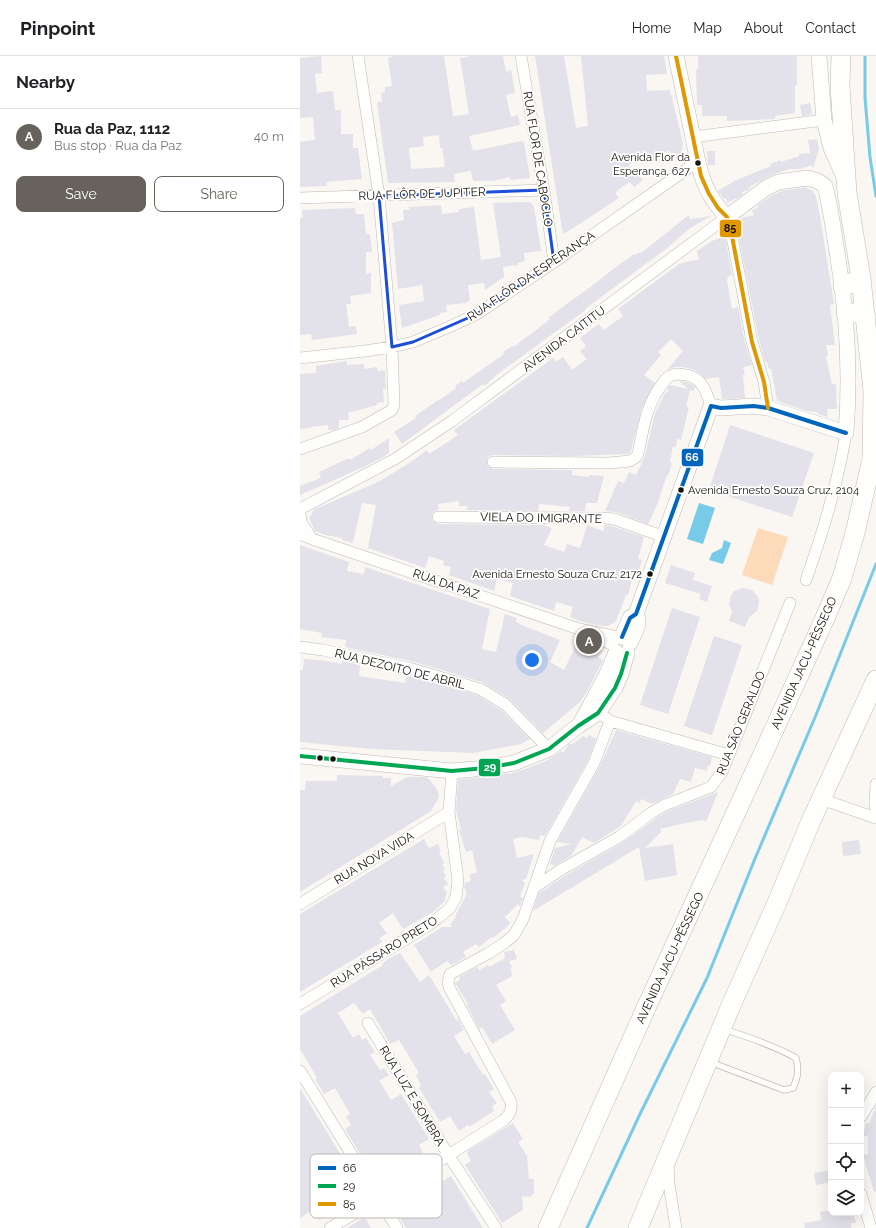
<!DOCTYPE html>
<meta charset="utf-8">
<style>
:root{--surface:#fff;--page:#f2f2f2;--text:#202124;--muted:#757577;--line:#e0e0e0;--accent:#67625c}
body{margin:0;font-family:Raleway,sans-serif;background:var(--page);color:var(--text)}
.controls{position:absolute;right:12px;bottom:12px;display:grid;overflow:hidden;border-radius:8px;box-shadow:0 4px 16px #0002}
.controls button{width:36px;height:36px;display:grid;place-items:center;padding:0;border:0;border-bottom:1px solid var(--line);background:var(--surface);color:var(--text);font:20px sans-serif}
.you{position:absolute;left:232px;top:604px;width:14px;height:14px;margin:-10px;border:3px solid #fff;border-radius:50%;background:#1a73e8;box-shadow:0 0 0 6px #1a73e833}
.badge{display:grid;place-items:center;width:26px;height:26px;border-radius:50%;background:var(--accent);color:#fff;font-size:13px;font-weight:700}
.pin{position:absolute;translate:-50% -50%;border:2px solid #fff;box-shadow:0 1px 4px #0006}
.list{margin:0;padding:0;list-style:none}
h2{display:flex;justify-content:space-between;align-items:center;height:52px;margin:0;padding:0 16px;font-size:17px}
h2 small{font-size:13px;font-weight:400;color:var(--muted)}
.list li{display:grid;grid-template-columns:26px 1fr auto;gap:12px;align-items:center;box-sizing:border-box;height:56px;padding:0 16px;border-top:1px solid var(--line)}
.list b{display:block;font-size:15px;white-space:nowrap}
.list p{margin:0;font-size:13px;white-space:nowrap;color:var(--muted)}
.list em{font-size:13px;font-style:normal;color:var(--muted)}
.actions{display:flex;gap:8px;padding:12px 16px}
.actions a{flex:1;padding:9px 0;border:1px solid var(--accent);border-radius:8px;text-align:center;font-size:14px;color:var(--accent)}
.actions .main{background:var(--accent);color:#fff}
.icon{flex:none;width:22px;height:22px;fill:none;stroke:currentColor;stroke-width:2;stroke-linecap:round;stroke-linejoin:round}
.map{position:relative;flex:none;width:576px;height:1172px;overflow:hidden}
header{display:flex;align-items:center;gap:24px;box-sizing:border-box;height:56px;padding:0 20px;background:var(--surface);border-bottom:1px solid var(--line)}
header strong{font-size:19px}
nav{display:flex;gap:22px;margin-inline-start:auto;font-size:14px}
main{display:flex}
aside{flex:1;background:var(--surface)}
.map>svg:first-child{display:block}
.green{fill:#fddab9}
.water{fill:#78cbe8}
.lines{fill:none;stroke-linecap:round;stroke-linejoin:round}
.stream{stroke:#78cbe8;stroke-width:3}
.building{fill:#e3e2ea;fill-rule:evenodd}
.lane-casing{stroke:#bfbab6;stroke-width:7}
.street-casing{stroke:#bfbab6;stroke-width:12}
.secondary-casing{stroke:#bfbab6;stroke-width:16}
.highway-casing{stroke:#bfbab6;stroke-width:20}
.lane{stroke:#fefefd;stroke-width:5.5}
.street{stroke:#fefefd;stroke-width:11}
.secondary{stroke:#fefefd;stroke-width:15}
.highway{stroke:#fefefd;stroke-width:19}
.bus-1-casing{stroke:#fff;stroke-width:7}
.bus-2-casing{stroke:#fff;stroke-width:7}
.bus-3-casing{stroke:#fff;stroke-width:7}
.bus-1{stroke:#0065bd;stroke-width:4}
.bus-2{stroke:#00a651;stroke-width:4}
.bus-3{stroke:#e19701;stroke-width:4}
.marked{fill:none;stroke:#1d4ed8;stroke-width:3;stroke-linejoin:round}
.bus-dot{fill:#18120c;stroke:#fff;stroke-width:1.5}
.labels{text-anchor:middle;stroke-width:3.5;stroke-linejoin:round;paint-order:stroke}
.bus-label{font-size:11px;fill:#18120c;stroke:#fff;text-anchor:end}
.street-label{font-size:12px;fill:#18120c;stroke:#fff}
.key{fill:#fff;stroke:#bab8b6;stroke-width:1}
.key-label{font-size:11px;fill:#18120c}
.line-badge{stroke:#fff;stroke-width:1.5}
.badge-label{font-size:11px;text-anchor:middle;font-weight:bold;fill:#fff}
.pale-badge-label{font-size:11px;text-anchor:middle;font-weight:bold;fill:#111}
</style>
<header>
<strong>Pinpoint</strong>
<nav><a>Home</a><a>Map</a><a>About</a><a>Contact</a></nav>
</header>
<main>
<aside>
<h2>Nearby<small></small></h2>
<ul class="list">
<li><span class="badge">A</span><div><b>Rua da Paz, 1112</b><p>Bus stop · Rua da Paz</p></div><em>40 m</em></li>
</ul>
<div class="actions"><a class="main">Save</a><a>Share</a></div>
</aside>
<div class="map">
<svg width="576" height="1172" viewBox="0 0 576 1172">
<rect width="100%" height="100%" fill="#faf6f2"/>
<path class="green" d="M458,472L488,481L472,529L442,519Z"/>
<path class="water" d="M399,447L415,452L403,488L387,483Z
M424,484L431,487L423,508L409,504L412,497L422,492Z"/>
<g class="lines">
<path class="stream" d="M565,0V42L570,101L576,140
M287,1172L340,1058L407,922L454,805L516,659L576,508"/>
</g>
<path class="building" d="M21,0L22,17L15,18L17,37L33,35L35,54H41V78H53V92H58L62,123L26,126L27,130L0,131V86L15,84L13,61L0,62V2Z
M95,0H144L153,60L169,58L160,2L168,1V0H203L206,16L211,14L215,37L206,39L211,61L218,59L220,69L169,80L173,95L222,85L223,86H224L230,122L210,124V121L193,125H173L171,115L154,118L155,126L88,127L77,46H82L81,37L85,36V31L92,30L88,2ZM139,79L140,92H142L145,111L111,113L109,92L124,90L123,81Z
M235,0H264L276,72L288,70L281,0H364L367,18L346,19L347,35L370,34L383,87L382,95L375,103L368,94L354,106L345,96L329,109L343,124L334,131L330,126L323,130L315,137L319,142L264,178L262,173Z
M398,0H497V29H495V57L475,60V63L427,65V60H402V49H397L396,13H398Z
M510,47L512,58L502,60L500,49Z
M517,83L519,93L513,113L512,109L500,113H490L474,118L451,130L448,134L442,136L443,138L441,140L427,147L426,142L424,143L419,136L418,134L432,127V126L471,110L470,108L480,104L481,106L499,100V98L510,97L508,84Z
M407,95H415V109H408Z
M506,131L510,134H512L516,141L520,160L534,248L530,249L535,289H526L528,300H526L532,328H536L537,353H527L528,361L518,358L517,356L507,355L477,345L471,313H469L467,306H465L459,284L437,172H440L439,166H442L441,162L454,159L452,154L458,152L457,150L471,140L481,135Z
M230,146L234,151L241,195L224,197L225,205L218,207V209L203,211L204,221L185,234L184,227L168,229L170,244L166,247L146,249L147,256L140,257V259L102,272L99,249L124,245L122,229L98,233L92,167L104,164L103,154H110L109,151L141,149L142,158L159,156V153L174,151L181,204L201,201L193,147Z
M55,152L56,158H64L66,178H70L72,196H66V218L71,217V237L50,240L51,248H46L49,271L56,270L57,278L12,284L11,278L0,279V162H3L2,154Z
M389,159L390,163L411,160L389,173L366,193L285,253L286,254L279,259L195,320V321L184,330L183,328L102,388L94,376L116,362L115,360L138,344V345L156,332L155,330L162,325L163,327L204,298L203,296L212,290L213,291L235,275L250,263L249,261L293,229L312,214L334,198L335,199L340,196L341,197Z
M425,180L432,219L428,220L427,225L432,253L438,251L445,287L452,309L443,311L445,319H443L445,342L422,343L419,321L406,323L395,314L383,311H375L367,314L383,295L371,283L358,296L361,299L344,319L355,327L342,352L331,395L328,398L273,400L193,399L189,400L187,403V410L193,413L272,414V419L289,421V419L304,420L297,447H286L285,455H269L270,451L239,448L238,455L166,454L168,450H159V445L138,448L139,454L135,455L132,458V465L138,468L244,469L252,472L244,489L264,496L267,488L280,492L287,469L303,475L305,469L312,470L344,481L338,503L342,504L338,517H334L328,539H326L316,565L308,570H303L279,565L270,561L273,551L256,546L254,555L210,540L213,527L197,523L194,535L149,519L151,511L143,509L144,505L129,500L125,512L68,492L76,449L62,447L53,487L42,484V482L25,479L15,475L9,462L12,458L13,454L78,426L111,406L127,394L129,398L143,389L158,379L154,374L253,302L256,306L263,301L272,314L287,303L280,295L286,290L280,282L299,268L304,274L323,260L318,253L326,247L379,208L399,203L397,195L412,185Z
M47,305V309L64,308V313L77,311L78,315L85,314L86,333H83L84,346L77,347V349L48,357L49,364H39V372L34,374H28V369L11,371V372L0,373V318L16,317V310Z
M379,325L389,327L395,331L394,335L390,334L386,350L389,351L381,384L377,383L376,391L373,390L370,406L372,407L368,420L367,419L357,449L348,468L316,456L305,455L318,425L324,427L329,416L336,419L345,400L355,357L366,335L368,337V331L370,329L388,333Z
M430,369L514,397L492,461L409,434Z
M89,382V397L83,401L64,411L0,439V430L21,422L19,416L49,402L50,404L70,392L71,394Z
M0,489L49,506L47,515L64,518L65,511L190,553L182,593L196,596L205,558L217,562L216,566L224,570L260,584L250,606L264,614L279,583L295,590L302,595L298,601L303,604L288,634L280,646L243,677L210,643L182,626L111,605L45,591L46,584L21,581L22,577L0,573Z
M371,509L395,517L393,524L412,530L407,546L399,543L401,538L365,527Z
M443,532L452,534L458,541L459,546L457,555L449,561L445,571L429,565L432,555L429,548L431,539L434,535Z
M372,552L400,561L368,658L340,649Z
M414,580L442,589L412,679L384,670Z
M4,603L27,605L42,608V605L60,609L59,620L105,627L106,619L177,639L201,654L230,683L221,688L173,697L71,693L0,686V614H3Z
M316,674L412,701L410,710L408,709L407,715L395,712L391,726L380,723L373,738L352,748L341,743L339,748L337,744L321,770L294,787L282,781L272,799L254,810L250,808L255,792L272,788L257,786L300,710Z
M289,679L296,683L288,704L245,780L240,779L239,784L222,781L213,783L217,802L234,798L226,823L222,824L225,827L220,841L223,842L220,850L218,848L205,861L210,867L208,870L193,882L192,881L179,891L176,888L163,896L166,901L151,909L147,905L131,916L114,889L142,871H152L150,869L156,861L155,860L167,838L164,831L165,827L171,825L169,819L177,816L172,794L166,796L159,774H161L156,754L158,725L160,723L195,720L208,717L209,718L225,713L246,705L261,695L263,697L269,688H273L283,680L287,682Z
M37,719L83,720V722H91V730L107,721H126L130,724L136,732L139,738L138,743L131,755L0,836V734H5L6,725H37Z
M418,736L406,766L403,764L390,766L360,773L361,776L345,792L373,788L377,819L345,825L339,791L233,855L239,837L266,819L322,787L355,763L368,755Z
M124,783L129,792L138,788L141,795L139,796L144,807L142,808L145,814L143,815L146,820L144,822L148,828L143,831L147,837L144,846L133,856L103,873L93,857L79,867L87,877L80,882L82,886L0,936V858Z
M559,784L561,798L543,800L542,786Z
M214,894L217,903L209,905L212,911L211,912L212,920L196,929L206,945L200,949L215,974L192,988L182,971L179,973L167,949L168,948L155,927L160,924L159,921L177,911L179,914L188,909L189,911L205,902L204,896Z
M100,897L120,926L129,919L158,967L157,961L164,974L154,980L165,998L169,996L183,1019L185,1018L194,1033L189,1036L197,1047L192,1050L194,1055L169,1071L168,1069L159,1075L150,1060L140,1066L119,1032L121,1030L116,1019L119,1017L99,984L90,988L70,953L63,958L54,947L38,957L53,982L59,978L62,984L66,982L75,996L70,999L80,1014L84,1012L89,1019L79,1025L85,1034L91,1044L101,1038L129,1083L119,1089L123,1097L116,1101L118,1104L107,1111L105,1108L84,1121L79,1114L72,1118L45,1073L51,1069L46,1060L50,1058L35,1032L24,1038L15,1023L17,1022L0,993V960L83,909L82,908L88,903Z
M0,1032L58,1127L48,1133L52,1140L42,1147L43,1149L19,1164L12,1154L0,1162Z
M576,1050V1135L574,1136L563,1099L568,1098V1080H563L566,1067H569Z
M213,1067L223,1083L218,1086L227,1100L229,1123H234V1138H232L231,1141L222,1140L223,1154L202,1167L165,1109L171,1105L167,1098L169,1094Z
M531,1114V1126L516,1129L514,1117Z
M135,1118L141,1126L151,1120L183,1172H106L95,1154L94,1146L95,1142L124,1123L125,1125Z
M531,1154V1157H553L556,1167H551V1172H505L504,1167L521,1164L520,1156Z
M65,1161L71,1172H47Z"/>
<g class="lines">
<defs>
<path id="lane" d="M410,1006L484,1034L493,1032C498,1021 499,1014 496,1002C473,989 449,981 423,973"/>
<path id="street" d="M221,0L244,134L254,206
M393,81L524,64
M0,142L244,134
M0,302L65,295L92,291L113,286L149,271L177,258L254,206L397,106
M0,393L62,371L92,354L94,349L92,291L79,140L58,0
M193,406L309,407L330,405L336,401L338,398C343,374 346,351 360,331C363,327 366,322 370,320C375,317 380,318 386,319C402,321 407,337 411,350
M0,453L95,403L152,365L427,161L431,175L452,286L464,326L468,352
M0,457L1,466L12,483
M138,461L304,462L314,463L365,481
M0,478L12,483L279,573L318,581
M506,524C523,476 538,427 546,377
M296,581L313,589
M0,591L23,594L109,612L180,633L205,648L249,693
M310,665L429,699
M576,728L575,746L576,755
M521,743L576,762
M235,831L262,813L319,781L351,757L365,749L411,731L422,716L429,699L490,547
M0,848L149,756
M0,948L132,867L150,852L156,841L158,824L149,756L152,715
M68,967L149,1100L196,1172
M0,1015L97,1172
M561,1061L576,1036
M368,1109L369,1128L376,1172
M561,1138L571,1172
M30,1172L79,1143L204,1064C210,1058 212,1055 211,1046L149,931L148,926L150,918L189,897L203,888L214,879L223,863L250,785L294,707L310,665L293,652"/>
<path id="secondary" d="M519,0L524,64L531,92L544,121
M322,581L330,562L336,558L411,350L421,352L454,350L468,352L546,377C551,313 547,253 536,190C533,170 530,149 525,130L518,125L507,122L478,126L466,132L427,161C399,132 399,108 391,72C386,48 381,24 376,0
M330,587C334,577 342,568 336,558
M280,668L307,618L316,596
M0,700L152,715L186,712L214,707L249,693L278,670L298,657L315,632L321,618L327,597"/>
<path id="highway" d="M543,231L561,222
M546,257H558L566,261
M248,1172L346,952L484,652L525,562L542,522L555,477L572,403L573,335L561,222L547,137L540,30L541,0
M338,1172L432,947L476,849L511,765L576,624"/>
</defs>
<use href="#lane" class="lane-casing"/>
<use href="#street" class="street-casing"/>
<use href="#secondary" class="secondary-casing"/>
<use href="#highway" class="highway-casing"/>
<use href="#lane" class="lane"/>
<use href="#street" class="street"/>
<use href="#secondary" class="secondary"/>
<use href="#highway" class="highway"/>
<defs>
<path id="bus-1" d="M322,581L330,562L336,558L411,350L421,352L454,350L468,352L546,377"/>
<path id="bus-2" d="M0,700L152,715L186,712L214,707L249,693L278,670L298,657L315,632L321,618L327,597"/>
<path id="bus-3" d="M376,0L401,120L409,138L418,152L427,161L431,175L452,286L464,326L468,352"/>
</defs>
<use href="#bus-1" class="bus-1-casing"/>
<use href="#bus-2" class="bus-2-casing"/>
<use href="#bus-3" class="bus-3-casing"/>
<use href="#bus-1" class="bus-1"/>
<use href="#bus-2" class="bus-2"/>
<use href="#bus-3" class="bus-3"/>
</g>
<path class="marked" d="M244,134L254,206L177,258L113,286L92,291L79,140Z"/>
<g class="bus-dot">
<circle cx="398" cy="107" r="3.5"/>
<circle cx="381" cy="434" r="3.5"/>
<circle cx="350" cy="518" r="3.5"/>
<circle cx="20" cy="702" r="3.5"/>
<circle cx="33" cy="703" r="3.5"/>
</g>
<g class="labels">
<g class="bus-label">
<text x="390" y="105">Avenida Flor da<tspan x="390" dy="14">Esperança, 627</tspan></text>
<text x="388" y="438" text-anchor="start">Avenida Ernesto Souza Cruz, 2104</text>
<text x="342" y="522">Avenida Ernesto Souza Cruz, 2172</text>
</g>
<g class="street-label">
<text transform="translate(238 103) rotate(81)" y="4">RUA FLOR DE CABOCLO</text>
<text transform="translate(122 138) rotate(-2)" y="4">RUA FLÔR DE JUPITER</text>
<text transform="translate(231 220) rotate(-34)" y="4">RUA FLÔR DA ESPERANÇA</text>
<text transform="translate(264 283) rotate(-37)" y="4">AVENIDA CAITITU</text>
<text transform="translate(241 462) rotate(1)" y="4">VIELA DO IMIGRANTE</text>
<text transform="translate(146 528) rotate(19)" y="4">RUA DA PAZ</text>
<text transform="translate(504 607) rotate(-66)" y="4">AVENIDA JACU-PÊSSEGO</text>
<text transform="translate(100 613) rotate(14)" y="4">RUA DEZOITO DE ABRIL</text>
<text transform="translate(441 667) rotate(-68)" y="4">RUA SÃO GERALDO</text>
<text transform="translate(74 802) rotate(-31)" y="4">RUA NOVA VIDA</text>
<text transform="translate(84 896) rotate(-32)" y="4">RUA PÁSSARO PRETO</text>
<text transform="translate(370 902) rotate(-65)" y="4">AVENIDA JACU-PÊSSEGO</text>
<text transform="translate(112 1040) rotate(59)" y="4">RUA LUZ E SOMBRA</text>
</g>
</g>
<rect x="10" y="1098" width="132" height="64" rx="6" class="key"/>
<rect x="18" y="1110" width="18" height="4" fill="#0065bd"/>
<rect x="18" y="1128" width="18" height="4" fill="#00a651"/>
<rect x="18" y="1146" width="18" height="4" fill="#e19701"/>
<g class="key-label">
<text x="43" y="1116">66</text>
<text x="43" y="1134">29</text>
<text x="43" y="1152">85</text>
</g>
<g class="line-badge">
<rect x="419" y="163" width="23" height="19" rx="4" fill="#e19701"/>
<rect x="381" y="392" width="23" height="19" rx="4" fill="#0065bd"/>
<rect x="178" y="702" width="23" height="19" rx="4" fill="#00a651"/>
</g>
<g class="badge-label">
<text x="392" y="405">66</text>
<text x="190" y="715">29</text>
</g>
<g class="pale-badge-label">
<text x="430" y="176">85</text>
</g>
</svg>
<div class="controls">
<button>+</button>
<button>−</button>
<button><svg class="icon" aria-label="locate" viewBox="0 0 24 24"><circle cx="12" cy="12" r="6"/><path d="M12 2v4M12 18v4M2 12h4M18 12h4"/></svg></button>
<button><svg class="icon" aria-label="layers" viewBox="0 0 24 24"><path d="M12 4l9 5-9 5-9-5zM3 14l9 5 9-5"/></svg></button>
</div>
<div class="you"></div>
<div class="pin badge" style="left:289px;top:585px">A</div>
</div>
</main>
